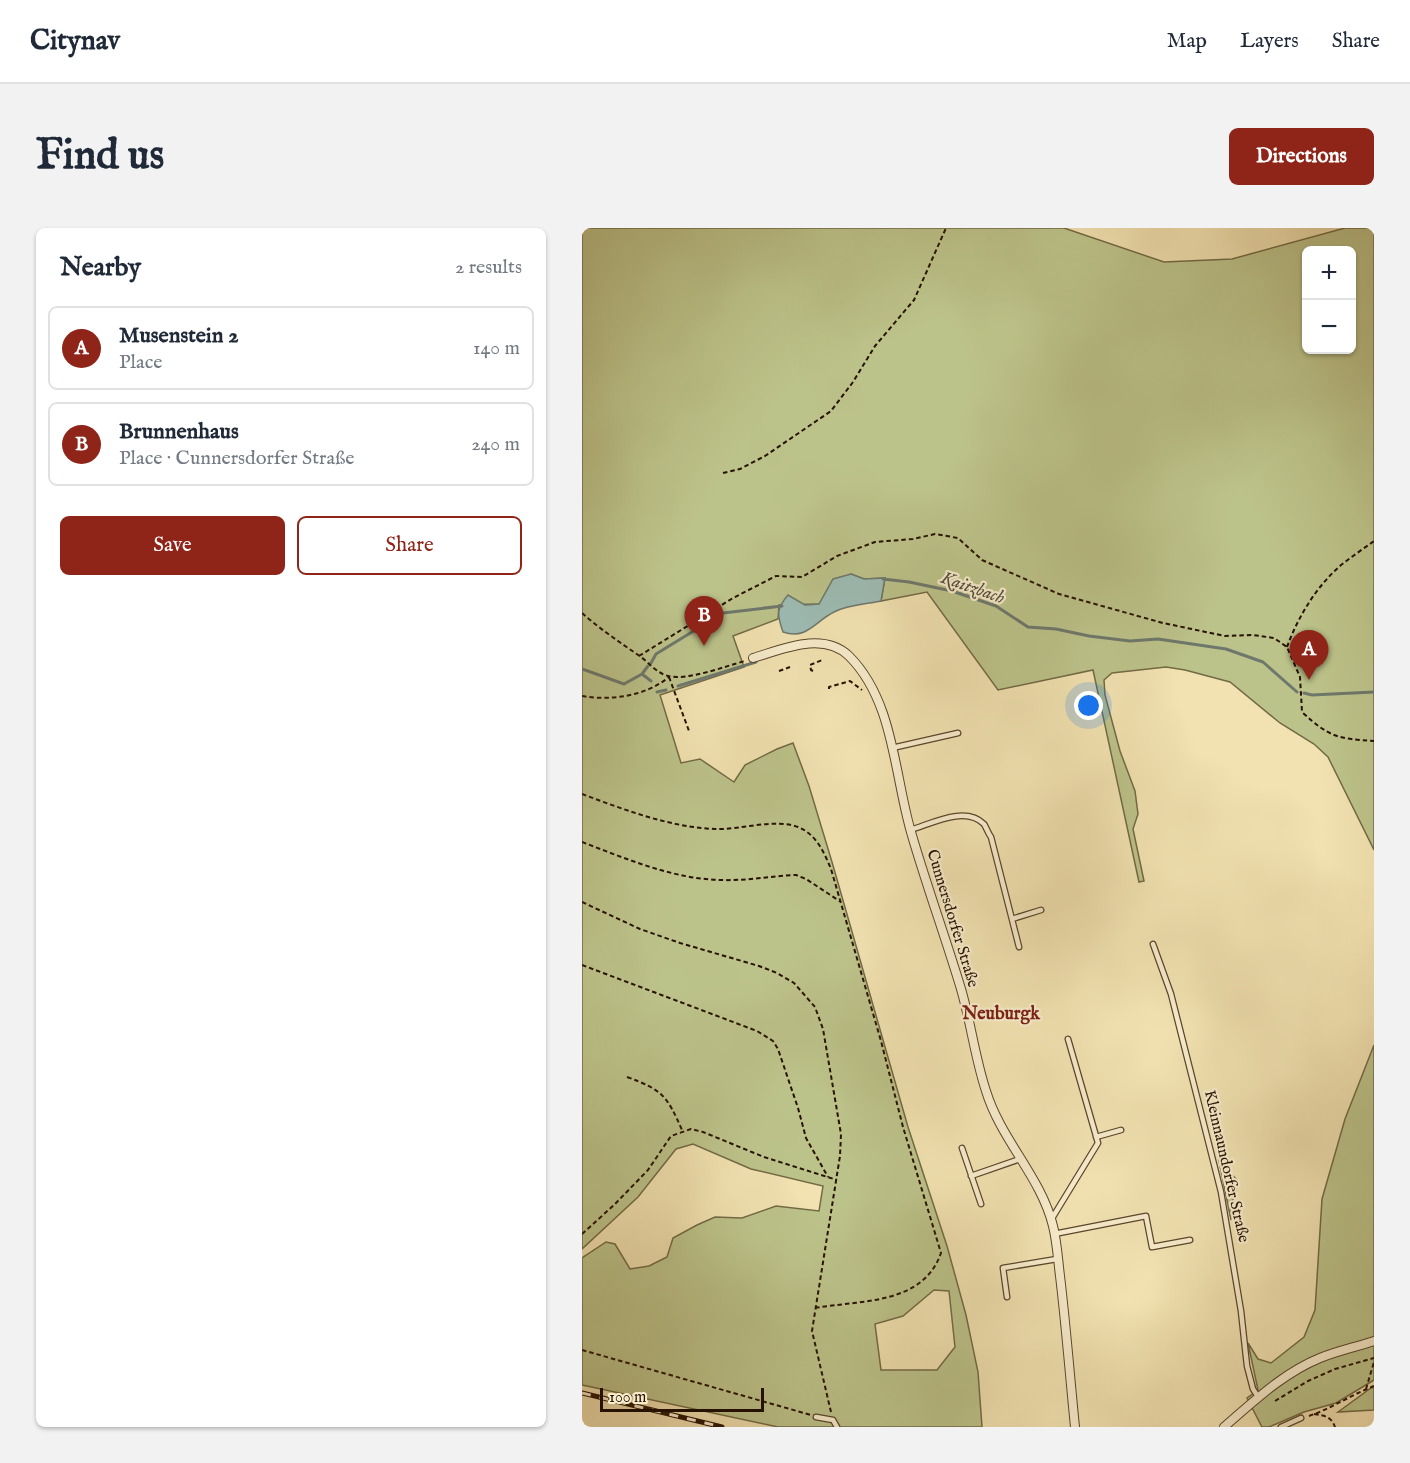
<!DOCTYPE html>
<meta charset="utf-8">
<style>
:root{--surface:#fff;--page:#f2f2f3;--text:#1f2937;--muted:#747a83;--line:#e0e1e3;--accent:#8f2418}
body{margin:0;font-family:"IM FELL English",serif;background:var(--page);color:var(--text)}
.controls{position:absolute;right:18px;top:18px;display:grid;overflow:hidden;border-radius:9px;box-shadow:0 2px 4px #0004}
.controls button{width:54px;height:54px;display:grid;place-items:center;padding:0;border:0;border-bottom:2px solid var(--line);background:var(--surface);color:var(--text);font:30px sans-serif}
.scale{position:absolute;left:18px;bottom:15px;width:164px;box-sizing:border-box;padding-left:6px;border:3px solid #271100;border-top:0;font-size:16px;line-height:21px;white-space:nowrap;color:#271100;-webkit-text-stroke:4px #f7eccc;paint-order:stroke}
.you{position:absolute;left:507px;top:478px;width:21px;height:21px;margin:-15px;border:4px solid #fff;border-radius:50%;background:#1a73e8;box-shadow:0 0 0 9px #1a73e833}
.badge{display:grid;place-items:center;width:39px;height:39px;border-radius:50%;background:var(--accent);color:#fff;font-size:20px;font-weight:700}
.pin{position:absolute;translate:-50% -50px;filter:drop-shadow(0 2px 3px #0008)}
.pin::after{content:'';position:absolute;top:32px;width:21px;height:18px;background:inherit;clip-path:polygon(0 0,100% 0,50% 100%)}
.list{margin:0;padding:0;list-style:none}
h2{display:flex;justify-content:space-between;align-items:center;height:78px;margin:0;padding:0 24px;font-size:26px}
h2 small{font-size:20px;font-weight:400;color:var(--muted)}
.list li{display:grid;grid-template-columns:39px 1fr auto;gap:18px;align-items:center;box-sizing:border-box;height:84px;margin:0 12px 12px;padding:0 12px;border:2px solid var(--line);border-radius:9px}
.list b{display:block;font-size:22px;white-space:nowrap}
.list p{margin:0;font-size:20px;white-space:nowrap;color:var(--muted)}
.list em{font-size:20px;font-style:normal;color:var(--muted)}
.actions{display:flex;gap:12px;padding:18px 24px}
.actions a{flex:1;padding:14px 0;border:2px solid var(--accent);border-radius:9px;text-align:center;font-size:21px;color:var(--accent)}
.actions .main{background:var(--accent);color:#fff}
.map{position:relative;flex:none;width:792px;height:1199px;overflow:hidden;border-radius:9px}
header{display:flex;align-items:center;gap:36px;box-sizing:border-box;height:84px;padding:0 30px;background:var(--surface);border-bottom:2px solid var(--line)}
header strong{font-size:28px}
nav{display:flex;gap:33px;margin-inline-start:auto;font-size:21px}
.intro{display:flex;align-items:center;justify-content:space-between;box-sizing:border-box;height:144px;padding:0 36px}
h1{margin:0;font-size:42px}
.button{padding:15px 27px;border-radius:9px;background:var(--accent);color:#fff;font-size:21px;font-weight:700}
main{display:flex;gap:36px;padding:0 36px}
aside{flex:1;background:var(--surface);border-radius:9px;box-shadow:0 2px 4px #0004}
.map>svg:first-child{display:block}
.green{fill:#bcc38a;stroke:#726a45;stroke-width:1.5;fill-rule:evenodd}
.water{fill:#9dbcb4;stroke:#6e786c;stroke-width:1.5}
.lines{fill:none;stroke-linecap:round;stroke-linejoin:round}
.stream{stroke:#6e786c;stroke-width:3}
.lane-casing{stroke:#5a452c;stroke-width:7}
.street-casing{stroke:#5a452c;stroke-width:10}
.path{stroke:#271100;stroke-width:2;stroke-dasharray:4.5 3;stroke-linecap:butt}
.lane{stroke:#f7eccc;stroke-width:4.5}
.street{stroke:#f7eccc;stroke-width:8}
.rail-casing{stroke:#271100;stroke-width:5}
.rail{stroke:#f7eccc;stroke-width:3;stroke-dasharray:9;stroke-linecap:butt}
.labels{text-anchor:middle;stroke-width:4.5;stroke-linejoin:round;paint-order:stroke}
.street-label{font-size:16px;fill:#271100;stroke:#f7eccc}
.water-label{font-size:18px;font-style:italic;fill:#504d3f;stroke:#f7eccc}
.neighbourhood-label{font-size:18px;font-weight:bold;fill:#7a1f14;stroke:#f7eccc}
</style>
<header>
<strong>Citynav</strong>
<nav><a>Map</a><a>Layers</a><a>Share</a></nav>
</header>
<div class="intro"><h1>Find us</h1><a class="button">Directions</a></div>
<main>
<aside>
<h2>Nearby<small>2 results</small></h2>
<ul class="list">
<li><span class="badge">A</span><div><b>Musenstein 2</b><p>Place</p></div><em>140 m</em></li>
<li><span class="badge">B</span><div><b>Brunnenhaus</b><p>Place · Cunnersdorfer Straße</p></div><em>240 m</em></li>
</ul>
<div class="actions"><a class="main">Save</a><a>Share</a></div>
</aside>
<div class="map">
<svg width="792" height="1199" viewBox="0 0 792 1199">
<rect width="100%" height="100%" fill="#f2e2b1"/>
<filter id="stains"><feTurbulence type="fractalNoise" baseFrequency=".00333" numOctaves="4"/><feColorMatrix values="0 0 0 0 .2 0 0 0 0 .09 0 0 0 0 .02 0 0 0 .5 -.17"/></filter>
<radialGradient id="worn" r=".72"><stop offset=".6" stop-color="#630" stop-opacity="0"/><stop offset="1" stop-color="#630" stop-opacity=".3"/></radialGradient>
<path class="green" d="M0,0H482L582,34L650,31L763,0H792V622L746,529L732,516L698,495L648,454L603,442L584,439L530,445L522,452L523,467L538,523L553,563L556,586L551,601L562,653L557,654L511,442L416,462L345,364L299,373L303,350L282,351L269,346L237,376L197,377L196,391L151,408L162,439L78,467L99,535L118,531L152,554L163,537L195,521L211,515L227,558L250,634L326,899L365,1018L384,1087L396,1144L400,1199H196L0,1157V1030L24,1014L33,1016L48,1041L67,1038L85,1029L91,1010L115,997L133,989L160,990L194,978L237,983L241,958L169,941L111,916L94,921L56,969L0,1021ZM724,22H770V122H724ZM352,1062L367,1063L373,1119L355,1142H299L293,1096L321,1088Z
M792,817V1152L754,1175L722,1184L687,1199H680L665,1170L676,1162L666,1115L676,1131L689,1135L722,1109L733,1082L740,971L763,891Z
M637,933L655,952L654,964L649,977V992Z
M792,1159V1182L756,1184L789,1160Z"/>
<path class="water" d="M269,346L282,351L303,350L299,373C285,376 265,377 252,384C232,394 225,412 201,404C195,387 194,381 206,367L223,377L237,376L251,351Z"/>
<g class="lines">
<path class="stream" d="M301,351L327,354L370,363L414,378L446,399L474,401L507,408L548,413L576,411L644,421L681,434L715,464
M69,435L74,426L141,385L200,378
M0,441L42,456L60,446L66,438
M60,446L69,453
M96,458L174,434
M75,464L84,462
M722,465L730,467L792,464"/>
<defs>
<path id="lane" d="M310,520L376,505
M328,602C349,596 383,577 402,596C404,599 406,605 409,609L437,719
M430,691L459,682
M571,716L589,766L639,964L659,1083L665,1138L671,1161L677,1170
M514,909L539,902
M380,920L399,976
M389,948L438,931
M469,992L516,915L486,811
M472,1006L564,988L570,1019L608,1012
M425,1069L421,1040L475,1031
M234,1189L251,1192L255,1199
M699,1199L719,1190"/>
<path id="street" d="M171,430C201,421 241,403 267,428C312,473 312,546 329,604C344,656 363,708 379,761C389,795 393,830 404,863C419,912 459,949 471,998C475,1014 476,1032 478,1048C484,1098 488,1149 493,1199
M642,1199C671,1174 701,1145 738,1130C755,1123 774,1119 792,1113"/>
</defs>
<use href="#lane" class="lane-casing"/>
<use href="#street" class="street-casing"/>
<path class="path" d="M141,245L158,241L183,228L249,183L271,154L293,118L332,72L364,0
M0,385C19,402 39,415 59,429C68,436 75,445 86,448C105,453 144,438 163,433
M705,419C716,389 734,359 758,338C769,329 781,321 792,313
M57,428L151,370L194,348L220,349L255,328L293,314L331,311L353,306L376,310L400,332L477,366L581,395L643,408L671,407L692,410L705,419L718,449L720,484C747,509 756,511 792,513
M197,443L208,439
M231,443L229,442L228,437L240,432
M87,449L107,503
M247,461V459L268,453L280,462
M0,468C29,473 64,468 87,449
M0,566C43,582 87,599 133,601C158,602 193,590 216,599C234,606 242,624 249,641L299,813L321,899L359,1025C341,1077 279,1072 233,1080
M0,614C45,631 91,651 139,652C164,653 189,648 214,647L224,651L259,674
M0,674L58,701L98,715L177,738L195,745L212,755L233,779L241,801L259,906L258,928L230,1103L249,1184
M0,737L175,803L191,813L196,821L216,880L224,910L246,949
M45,849C81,862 85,868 100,902
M0,1006L32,977L66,942L89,908L109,901L121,904L182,929L255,952
M0,1122L229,1187
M784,1161L792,1134
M693,1173L726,1153L753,1141L792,1130
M732,1186C743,1188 749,1188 753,1199
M727,1188C750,1180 769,1167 792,1158
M787,1199H791"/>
<use href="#lane" class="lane"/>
<use href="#street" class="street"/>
<defs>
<path id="rail" d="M0,1165L140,1199"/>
</defs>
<use href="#rail" class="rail-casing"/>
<use href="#rail" class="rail"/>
</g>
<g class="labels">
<g class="street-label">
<text transform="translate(372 690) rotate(73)" y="6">Cunnersdorfer Straße</text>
<text transform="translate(646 938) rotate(77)" y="6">Kleinnaundorfer Straße</text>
</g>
<g class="water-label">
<text transform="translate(391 359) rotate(19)" y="6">Kaitzbach</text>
</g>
<g class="neighbourhood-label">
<text x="419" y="791">Neuburgk</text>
</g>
</g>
<rect width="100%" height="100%" filter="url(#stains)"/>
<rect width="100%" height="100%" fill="url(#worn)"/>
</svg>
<div class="controls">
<button>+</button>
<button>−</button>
</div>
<div class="scale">100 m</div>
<div class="you"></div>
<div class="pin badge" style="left:727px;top:452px">A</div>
<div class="pin badge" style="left:122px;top:418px">B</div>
</div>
</main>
